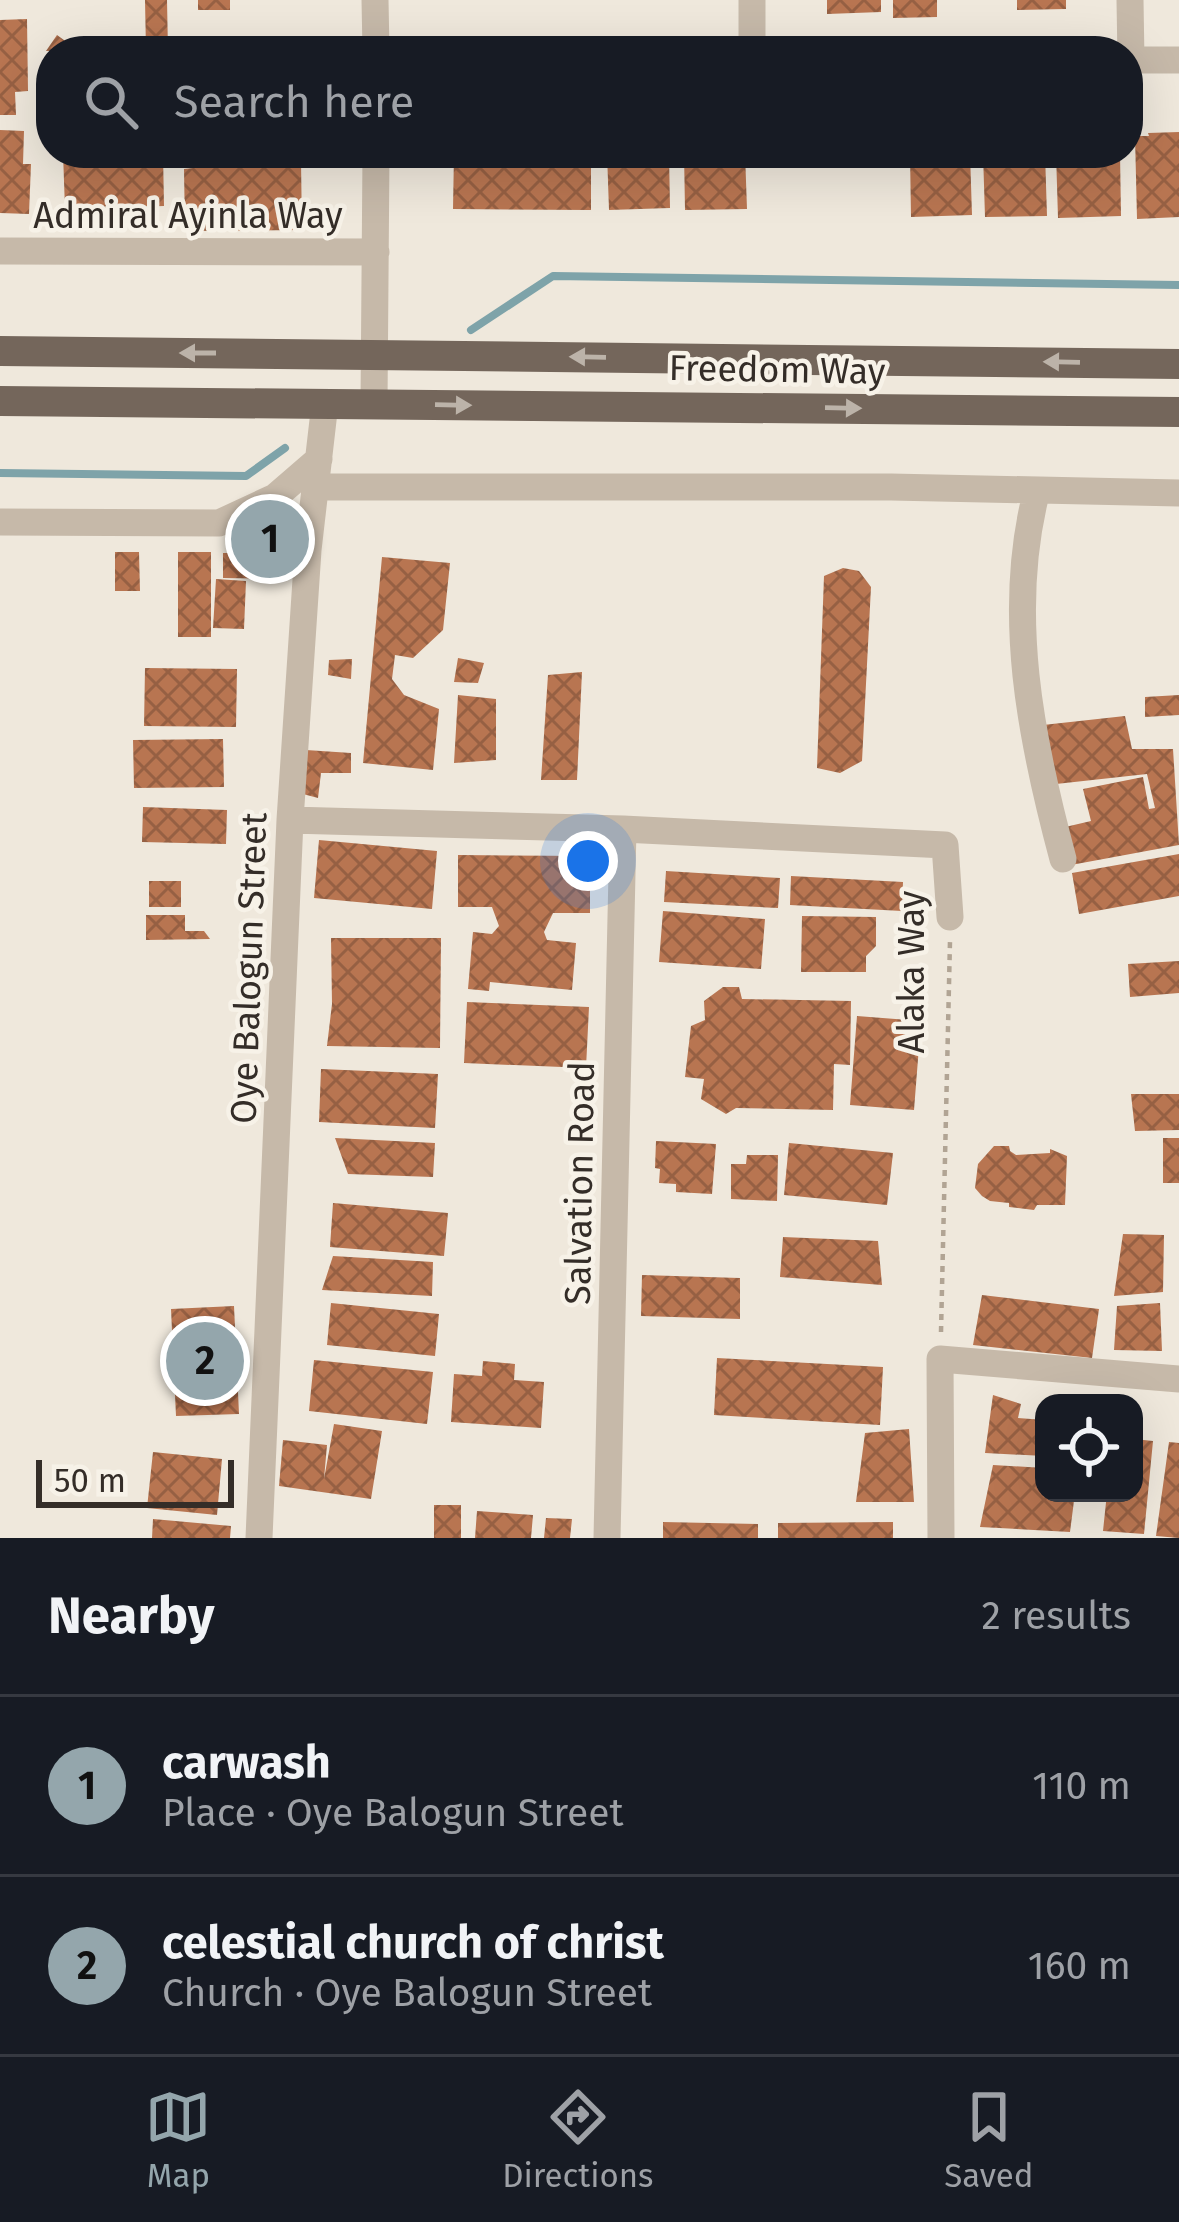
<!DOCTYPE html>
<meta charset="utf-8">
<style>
:root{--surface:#171b24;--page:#20242c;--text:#f1f3f6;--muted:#9ea1a6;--line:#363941;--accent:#94a6ac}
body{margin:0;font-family:"Fira Sans",sans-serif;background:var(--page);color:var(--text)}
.controls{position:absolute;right:36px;bottom:36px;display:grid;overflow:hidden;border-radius:24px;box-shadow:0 12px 48px #0002}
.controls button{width:108px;height:108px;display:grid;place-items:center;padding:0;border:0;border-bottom:3px solid var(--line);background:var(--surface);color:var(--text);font:60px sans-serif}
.scale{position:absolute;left:36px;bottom:30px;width:198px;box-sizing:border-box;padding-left:12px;border:6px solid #342d28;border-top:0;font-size:33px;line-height:42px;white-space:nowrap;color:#342d28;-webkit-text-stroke:9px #f7f2e8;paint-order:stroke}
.you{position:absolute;left:588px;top:861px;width:42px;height:42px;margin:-30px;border:9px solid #fff;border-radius:50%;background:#1a73e8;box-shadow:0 0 0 18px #1a73e833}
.badge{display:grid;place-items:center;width:78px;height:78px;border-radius:50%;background:var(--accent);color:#111;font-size:39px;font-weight:700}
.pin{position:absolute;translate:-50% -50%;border:6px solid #fff;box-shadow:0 3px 12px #0006}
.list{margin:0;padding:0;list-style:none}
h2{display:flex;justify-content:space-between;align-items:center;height:156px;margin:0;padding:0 48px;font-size:51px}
h2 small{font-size:39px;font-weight:400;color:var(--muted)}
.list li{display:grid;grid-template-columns:78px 1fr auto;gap:36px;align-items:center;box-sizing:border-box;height:180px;padding:0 48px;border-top:3px solid var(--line)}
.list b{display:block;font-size:45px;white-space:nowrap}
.list p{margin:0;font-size:39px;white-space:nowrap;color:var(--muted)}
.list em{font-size:39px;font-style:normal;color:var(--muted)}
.icon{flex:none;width:66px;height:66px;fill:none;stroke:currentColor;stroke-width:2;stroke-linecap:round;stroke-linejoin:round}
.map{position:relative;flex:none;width:1179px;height:1538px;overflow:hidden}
.search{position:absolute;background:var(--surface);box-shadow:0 12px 48px #0002;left:36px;right:36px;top:36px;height:132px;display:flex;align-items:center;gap:30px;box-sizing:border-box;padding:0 42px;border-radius:48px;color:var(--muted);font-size:45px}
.sheet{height:516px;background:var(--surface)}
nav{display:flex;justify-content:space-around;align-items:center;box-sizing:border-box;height:168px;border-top:3px solid var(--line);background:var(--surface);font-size:33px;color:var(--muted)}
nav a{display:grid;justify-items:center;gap:6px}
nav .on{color:var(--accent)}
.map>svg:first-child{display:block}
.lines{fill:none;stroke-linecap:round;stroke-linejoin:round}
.stream{stroke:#7ea3a9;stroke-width:8}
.building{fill:url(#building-cross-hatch)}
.path{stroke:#b1a494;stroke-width:4.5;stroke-dasharray:6 6;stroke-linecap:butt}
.minor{stroke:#c6b9a9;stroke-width:27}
.major{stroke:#74665b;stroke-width:30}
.oneway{fill:#bcb3a9}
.labels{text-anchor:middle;stroke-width:9;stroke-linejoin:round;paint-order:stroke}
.street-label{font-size:36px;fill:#342d28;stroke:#f7f2e8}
</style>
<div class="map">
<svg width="1179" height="1538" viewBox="0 0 1179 1538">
<defs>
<pattern id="building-cross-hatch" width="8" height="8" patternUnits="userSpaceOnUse" patternTransform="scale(3)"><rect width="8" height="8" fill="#b87551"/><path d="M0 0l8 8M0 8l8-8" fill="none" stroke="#966043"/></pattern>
</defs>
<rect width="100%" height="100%" fill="#efe8dc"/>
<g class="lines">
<path class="stream" d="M471,330L553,276L1179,285
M0,473L246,476L285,448"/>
</g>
<path class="building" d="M145,0H167L168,51H146Z
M198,0H230V10H198Z
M827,0H881V12L827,14Z
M893,0H937V17L893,18Z
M1017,0H1066V9L1017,10Z
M27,19L28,91L15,92L16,115H0V20Z
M57,35L79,51H46Z
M306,36V51H208V37Z
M0,130L24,131L23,164H31L29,214L0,213Z
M1179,132V217L1137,219L1135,136H1149L1148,133Z
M63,153H163L164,206L65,209Z
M454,153H591V210L453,209Z
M607,153H669L670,208L609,210Z
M684,153H745L747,209L685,210Z
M910,153H970L972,215L911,217Z
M983,153H1045L1047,216L985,217Z
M1056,153H1120L1121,216L1058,218Z
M242,157H256V161H301L302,230L185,231L184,169L193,168V162L242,161Z
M261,524L281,525L278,579L223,578V553H259Z
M115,552H139L140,591H115Z
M178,552H211V637H178Z
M382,557L450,563L443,630L413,658L395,655L392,679L404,695L439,709L433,770L363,763Z
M843,568L859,571L871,587L862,761L840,773L817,768L824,576Z
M216,579L246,581L244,629L213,628Z
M458,658L484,663L478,683L454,682Z
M352,659L351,679L328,675L329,660Z
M145,668L237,669L236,727L144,726Z
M582,672L577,780H541L548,675Z
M458,695L496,699V760L454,763Z
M1179,695V715L1145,717V697Z
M1125,716L1132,749H1173L1179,845L1071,865L1061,828L1091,821L1083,789L1143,777L1149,809L1155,808L1147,774L1056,784L1043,725Z
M223,739L224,787L134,788L133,740Z
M306,750L351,753V773H321L318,798L303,794Z
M143,807L227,810L226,844L142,842Z
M319,840L437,851L432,909L314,898Z
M1179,854V896L1079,914L1072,873Z
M458,855L590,856V913H553L544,932L547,940L576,943L572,990L490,982L489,991L468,989L473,932L492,934L499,926L492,907H458Z
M666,871L780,878L778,908L664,902Z
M791,876L903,882L902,911L790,905Z
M149,881H181V907H149Z
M663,911L765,919L761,969L659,962Z
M146,915H185V931H204L210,939L146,940Z
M802,916L876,917V946L866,956V972H801Z
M331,938H441L440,1048L327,1046L332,1004Z
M1179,961V993L1130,997L1128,964Z
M723,987H739L742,999L851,1001L850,1065L834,1064L833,1110L736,1108L726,1114L701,1099L704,1079L685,1077L691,1026L705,1020L704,1001Z
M467,1002L589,1007L586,1068L464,1063Z
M857,1016L921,1021L914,1110L850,1105Z
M321,1069L438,1074L435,1128L319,1122Z
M1131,1094H1179V1130L1135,1131Z
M335,1138L435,1143L433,1177L348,1174Z
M1163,1138H1179V1183H1163Z
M656,1141L716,1144L712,1194L676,1192V1184L659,1183L660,1169L655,1168Z
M789,1143L893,1153L887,1205L784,1195Z
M994,1146H1009L1010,1151L1016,1155L1050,1153V1149L1067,1156L1065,1205H1037L1034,1210L1009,1207V1203L990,1201L982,1196L975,1188L978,1164Z
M747,1155H778L777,1201L731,1199V1164H746Z
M333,1203L448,1213L444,1256L330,1247Z
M1123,1234L1164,1235L1163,1292L1114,1296Z
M783,1237L878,1241L882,1285L780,1277Z
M333,1256L433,1262L432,1296L322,1290Z
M642,1275L740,1278V1319L641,1316Z
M982,1295L1099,1309L1092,1358L973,1345Z
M331,1303L439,1314L435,1356L327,1345Z
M1160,1303L1162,1351L1114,1350L1117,1306Z
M234,1306L239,1414L176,1416L171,1309Z
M717,1358L883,1367L880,1425L714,1415Z
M314,1360L433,1372L427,1424L309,1411Z
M483,1361L515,1364L514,1380L544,1382L541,1428L451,1422L454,1374L482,1376Z
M993,1395L1021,1404L1018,1418L1044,1420V1456L985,1453Z
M334,1424L382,1431L371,1499L279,1486L283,1440L327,1445L324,1479Z
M909,1429L914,1502H856L865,1433Z
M1134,1439L1153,1441L1144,1534L1103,1531L1107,1493H1134Z
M1169,1442L1179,1443V1538L1156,1536Z
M153,1452L222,1459L217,1515L147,1508Z
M993,1465L1044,1468V1493H1075L1070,1532L980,1527Z
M434,1505H461V1538H434Z
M477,1511L533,1515L531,1538H475Z
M546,1518L572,1519L570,1538H544Z
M153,1519L231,1526L230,1538H152Z
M663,1522L758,1524V1538H663Z
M893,1522V1538H778V1523Z"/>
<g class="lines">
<path class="path" d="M941,1332L950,941"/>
<path class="minor" d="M375,0L376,51
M1130,0L1131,60
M752,51V0
M1128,60H1179
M0,251L376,252
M374,404L376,153
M315,487H891L1179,493
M1037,490C1005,612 1031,740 1063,859
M0,522L219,523L275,497L319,459
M290,820L623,829L945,845L950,917
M259,1538L290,820L308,550L325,403
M607,1538L623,829
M941,1538L940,1359L1179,1379"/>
<path class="major" d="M0,351L1179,364
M0,401L1179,412"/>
</g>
<defs><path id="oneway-solid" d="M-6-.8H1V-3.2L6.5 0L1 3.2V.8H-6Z" transform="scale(3)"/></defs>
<g class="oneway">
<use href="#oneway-solid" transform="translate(198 353) rotate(-180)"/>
<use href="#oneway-solid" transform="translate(588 357) rotate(-179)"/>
<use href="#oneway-solid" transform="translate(1062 362) rotate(-179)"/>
<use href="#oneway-solid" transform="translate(453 405) rotate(1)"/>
<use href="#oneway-solid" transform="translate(843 408) rotate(1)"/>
</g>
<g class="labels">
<g class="street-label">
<text x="188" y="228">Admiral Ayinla Way</text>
<text transform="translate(777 369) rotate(1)" y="13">Freedom Way</text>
<text transform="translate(248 968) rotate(-88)" y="13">Oye Balogun Street</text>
<text transform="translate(911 972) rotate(-90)" y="13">Alaka Way</text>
<text transform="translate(579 1183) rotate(-89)" y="13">Salvation Road</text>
</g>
</g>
</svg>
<div class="controls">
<button><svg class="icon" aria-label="locate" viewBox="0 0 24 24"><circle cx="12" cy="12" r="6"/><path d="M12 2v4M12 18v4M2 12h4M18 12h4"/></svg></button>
</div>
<div class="scale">50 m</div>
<div class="you"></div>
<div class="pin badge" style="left:270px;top:539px">1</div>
<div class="pin badge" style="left:205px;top:1361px">2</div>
<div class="search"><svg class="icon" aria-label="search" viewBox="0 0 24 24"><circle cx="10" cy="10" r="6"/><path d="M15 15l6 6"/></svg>Search here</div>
</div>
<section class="sheet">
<h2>Nearby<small>2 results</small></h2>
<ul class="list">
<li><span class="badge">1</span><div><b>carwash</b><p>Place · Oye Balogun Street</p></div><em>110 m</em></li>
<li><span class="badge">2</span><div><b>celestial church of christ</b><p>Church · Oye Balogun Street</p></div><em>160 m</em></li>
</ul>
</section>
<nav>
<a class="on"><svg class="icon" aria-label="map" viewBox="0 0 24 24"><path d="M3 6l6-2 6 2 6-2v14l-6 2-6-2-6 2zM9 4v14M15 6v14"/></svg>Map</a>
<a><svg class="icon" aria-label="directions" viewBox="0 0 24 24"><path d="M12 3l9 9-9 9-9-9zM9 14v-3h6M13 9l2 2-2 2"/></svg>Directions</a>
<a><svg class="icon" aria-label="saved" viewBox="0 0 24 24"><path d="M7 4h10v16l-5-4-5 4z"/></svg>Saved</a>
</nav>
